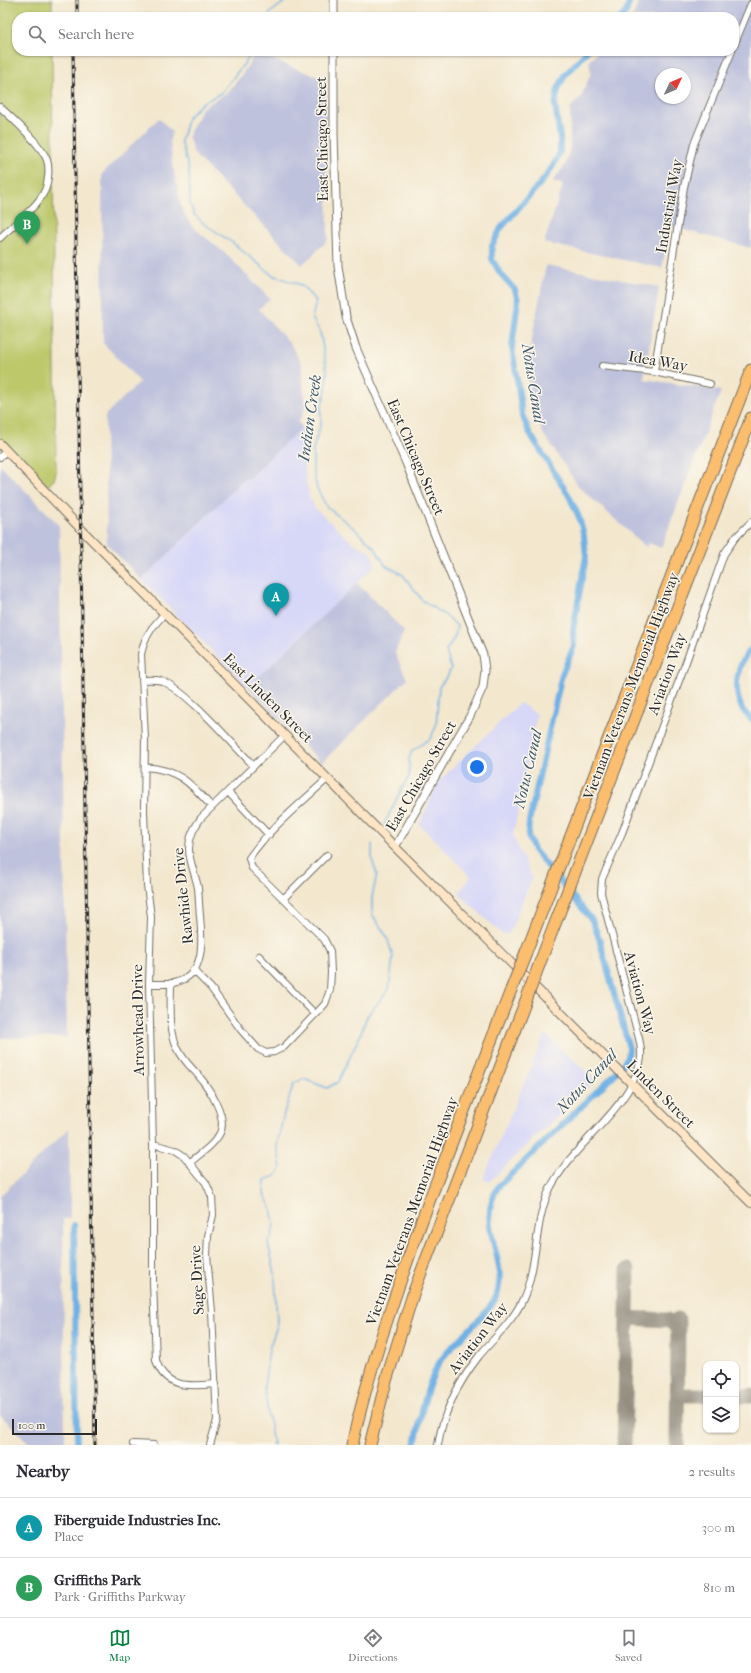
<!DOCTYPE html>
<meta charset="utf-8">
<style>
:root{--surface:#fff;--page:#f7f7f7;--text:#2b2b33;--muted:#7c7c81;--line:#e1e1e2;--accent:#0b8043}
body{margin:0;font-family:"IM FELL French Canon",serif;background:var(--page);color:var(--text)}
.controls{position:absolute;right:12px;bottom:12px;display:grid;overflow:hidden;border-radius:8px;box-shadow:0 1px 3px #0004}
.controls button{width:36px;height:36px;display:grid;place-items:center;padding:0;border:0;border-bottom:1px solid var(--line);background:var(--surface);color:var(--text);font:20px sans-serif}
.compass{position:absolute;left:655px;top:68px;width:36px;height:36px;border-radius:50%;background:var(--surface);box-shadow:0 1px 3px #0004;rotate:46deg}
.scale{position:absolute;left:12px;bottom:10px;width:85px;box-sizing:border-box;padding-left:4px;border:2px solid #2b2b2b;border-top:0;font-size:11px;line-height:14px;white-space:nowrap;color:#2b2b2b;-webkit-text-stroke:3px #fbf7ec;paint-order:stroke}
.you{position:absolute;left:477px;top:767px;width:14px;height:14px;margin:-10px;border:3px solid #fff;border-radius:50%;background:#1a73e8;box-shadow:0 0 0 6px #1a73e833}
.badge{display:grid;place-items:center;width:26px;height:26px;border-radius:50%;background:var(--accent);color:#fff;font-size:13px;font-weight:700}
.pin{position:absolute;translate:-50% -33px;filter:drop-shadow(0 1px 2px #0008)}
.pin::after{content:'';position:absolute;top:21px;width:14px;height:12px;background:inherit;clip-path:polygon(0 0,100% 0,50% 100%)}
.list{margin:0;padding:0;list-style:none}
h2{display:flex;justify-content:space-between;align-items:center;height:52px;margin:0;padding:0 16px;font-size:17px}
h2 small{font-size:13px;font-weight:400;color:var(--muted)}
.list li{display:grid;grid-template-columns:26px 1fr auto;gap:12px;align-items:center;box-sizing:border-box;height:60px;padding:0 16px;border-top:1px solid var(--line)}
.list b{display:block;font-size:15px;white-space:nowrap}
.list p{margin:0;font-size:13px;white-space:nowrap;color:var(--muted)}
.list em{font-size:13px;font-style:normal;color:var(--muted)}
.icon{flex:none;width:22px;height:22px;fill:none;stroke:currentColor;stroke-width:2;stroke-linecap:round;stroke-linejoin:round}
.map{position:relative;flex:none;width:751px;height:1445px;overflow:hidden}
.search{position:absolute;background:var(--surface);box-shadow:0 1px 3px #0004;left:12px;right:12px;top:12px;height:44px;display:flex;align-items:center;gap:10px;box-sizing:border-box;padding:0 14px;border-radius:16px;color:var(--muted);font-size:15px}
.sheet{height:172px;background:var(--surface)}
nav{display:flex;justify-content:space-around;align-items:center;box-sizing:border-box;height:56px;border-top:1px solid var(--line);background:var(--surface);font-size:11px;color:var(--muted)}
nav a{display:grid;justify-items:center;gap:2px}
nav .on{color:var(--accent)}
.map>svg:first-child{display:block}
.built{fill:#d7d7f8}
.industrial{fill:#bfc2dd;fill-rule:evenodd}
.green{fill:#bcc86a;stroke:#747a4a}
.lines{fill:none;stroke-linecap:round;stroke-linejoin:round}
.stream{stroke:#70b1e5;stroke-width:1.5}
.canal{stroke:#70b1e5;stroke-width:6}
.taxiway{stroke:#8f897c;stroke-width:15}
.minor-casing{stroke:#716d64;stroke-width:8}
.tertiary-casing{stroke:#716d64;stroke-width:9}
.secondary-casing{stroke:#716d64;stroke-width:10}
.motorway-casing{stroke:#716d64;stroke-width:13}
.minor{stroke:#fff;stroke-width:6}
.tertiary{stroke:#fff;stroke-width:7}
.secondary{stroke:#fde5c5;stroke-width:8}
.motorway{stroke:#fbbd6e;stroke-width:11}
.rail-casing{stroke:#2b2b2b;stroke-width:3}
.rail{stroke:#fbf7ec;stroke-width:1.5;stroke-dasharray:4.5;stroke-linecap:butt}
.motorway-bridge-casing{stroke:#716d64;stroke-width:13;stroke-linecap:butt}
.motorway-bridge{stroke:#fbbd6e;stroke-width:11}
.labels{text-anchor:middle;stroke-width:3;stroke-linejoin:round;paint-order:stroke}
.street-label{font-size:15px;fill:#2b2b2b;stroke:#fbf7ec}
.water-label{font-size:16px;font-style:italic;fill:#435a6c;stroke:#fbf7ec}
</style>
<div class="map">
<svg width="751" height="1445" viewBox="0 0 751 1445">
<rect width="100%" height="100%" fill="#fbf7ec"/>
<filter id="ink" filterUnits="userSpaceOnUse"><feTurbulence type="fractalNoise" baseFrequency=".025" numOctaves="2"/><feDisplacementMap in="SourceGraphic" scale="8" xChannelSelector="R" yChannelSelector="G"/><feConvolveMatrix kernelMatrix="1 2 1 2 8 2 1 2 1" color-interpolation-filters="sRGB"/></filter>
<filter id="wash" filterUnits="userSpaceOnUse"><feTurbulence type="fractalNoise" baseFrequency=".012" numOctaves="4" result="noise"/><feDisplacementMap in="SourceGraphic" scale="16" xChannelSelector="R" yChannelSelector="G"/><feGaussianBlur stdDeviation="0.9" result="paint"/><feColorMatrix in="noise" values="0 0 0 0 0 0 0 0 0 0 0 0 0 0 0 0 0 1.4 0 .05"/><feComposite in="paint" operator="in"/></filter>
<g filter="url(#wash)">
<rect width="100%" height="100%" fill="#f3e7ce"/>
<path class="built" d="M302,427L307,432L304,463L306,478L309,496L315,508L352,542L371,552L376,565L248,687L142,580L246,477L248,479Z
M520,703L537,714L513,836L532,878L509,934H502L458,893L471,877L419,824L439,781Z
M545,1034L595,1080L489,1182L483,1179Z"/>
<path class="industrial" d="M640,0H751V248L670,226L662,268L544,243L563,185L553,181L565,165L570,148V108L581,97L591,73L589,61L599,51H734V17H632ZM661,74H685V98H661Z
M256,53L326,80L328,240L302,265L194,154L188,136L202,108L228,92L241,76Z
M159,118L172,132L170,139L172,162L181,206L185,216L194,228L226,254L270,299L259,309L291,345L302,364L305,406L303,415L298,422L302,427L248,479L246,477L142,580L107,544L105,418L106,414L140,382L103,343L102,174Z
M546,265L659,287L644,379L721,391L661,548L649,543L646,547L579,487L542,432L528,381L529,353Z
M0,465L59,525L67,1037L0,1038Z
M357,583L404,631L395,653L407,679L321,763L248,687Z
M69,1128L70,1218L63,1219L65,1445H31L0,1415V1196Z"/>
<path class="green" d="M0,0H52V17H17V51H52L56,472L54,480L48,486L0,437Z"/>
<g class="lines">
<path class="stream" d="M268,17L270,13L287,0
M253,51L251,55L221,93L202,103L188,117L181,141L189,170L190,204L194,214L203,223L233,243L272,275L301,285L316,301L312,318L320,332L327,371L326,390L321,408V423L313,449V469L317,489L327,507L355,529L375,548L385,565L403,575L422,600L449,618L457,626L455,636L446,651L451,668L448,675L439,687L436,726L431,738L412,751L409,759V777L402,788L384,825
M273,1445L264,1388L269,1349L277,1326L275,1274L268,1243L272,1236L274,1223L271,1208L264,1194L265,1180L276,1176L281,1168L277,1145L284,1113L294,1083L304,1079L327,1088L338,1082L360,1036L367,1016L389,989L393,957L387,937L372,914V897L377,874L372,860V844"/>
<path class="canal" d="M621,17L626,12L630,0
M751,649C737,663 733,688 741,706C742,711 748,715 751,719
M74,1225L77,1445
M415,1445C421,1417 425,1388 439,1363C453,1340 493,1314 498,1291C507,1254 475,1226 498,1187L613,1076L628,1057L629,1048L599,938L592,920L534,850L528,836L529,822L562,674L574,646L573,630L586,556L584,536L579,517L569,496L529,432L522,414L512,347L518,300L515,290L500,273L492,259V246L501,228L544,179L553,166L560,152V138L555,105L558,89L565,75L587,51"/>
<path class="taxiway" d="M629,1318L667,1320L674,1324L678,1332
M678,1395H706
M736,1396H751
M624,1445L628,1270
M677,1445L678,1319"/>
</g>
</g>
<g filter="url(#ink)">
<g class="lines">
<defs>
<path id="minor" d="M734,45L751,4
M0,107C13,119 41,144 47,160C50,169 48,186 43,194C36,208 12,226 0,238
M602,366L654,372L710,384
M654,372L684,187L694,144L732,51
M0,457L6,451
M164,614L152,628L145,640L141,654L145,739L144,812L147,885L151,917L149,984L153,1144V1283L156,1360C165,1390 192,1386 216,1384
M142,680C148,680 155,679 161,681C185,688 234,746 254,766
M145,767C180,770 190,783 212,807
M228,792L269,835
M284,898L327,855
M259,956L315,1014
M193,970L211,988L241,1030L258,1049L266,1053L274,1052L284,1047L325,1004L330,990L331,972L330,951L324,939L252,868L249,858C269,829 301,803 327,779
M171,983C171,1004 168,1029 178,1049C183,1060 191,1067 198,1075C209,1088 228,1117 220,1133C214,1145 200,1154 189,1163
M149,984C158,984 169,985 177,982C206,974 202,939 200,916C199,907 199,897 198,888C196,876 189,862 189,849C189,837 194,828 201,818L285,735
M153,1144L175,1150L184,1156L206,1183L212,1197L213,1215L208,1236L207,1255L212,1312L217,1420L210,1445
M133,1444L154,1445
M438,1445C443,1411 458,1383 479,1356C495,1337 513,1321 523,1299C538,1266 534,1226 548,1193C569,1146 627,1113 640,1063C643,1053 640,1041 637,1031L601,893L602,879L622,833L686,662L724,554L735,538L751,522"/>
<path id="tertiary" d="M334,0V17
M334,51V133L338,266L346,317L356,348L406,463L483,655L485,670L483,687L470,716L395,847"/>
<path id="secondary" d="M0,444L81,529L395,847L751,1203"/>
<path id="motorway" d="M526,952L751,370
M539,965L751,418
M352,1445C368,1372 393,1301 418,1231C448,1150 480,1070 511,990
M370,1445L386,1381L414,1291L525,1003"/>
</defs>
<use href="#minor" class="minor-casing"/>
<use href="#tertiary" class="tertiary-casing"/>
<use href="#secondary" class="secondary-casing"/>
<use href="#motorway" class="motorway-casing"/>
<use href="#minor" class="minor"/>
<use href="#tertiary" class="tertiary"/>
<use href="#secondary" class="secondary"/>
<use href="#motorway" class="motorway"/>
<defs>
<path id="rail" d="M77,0V17
M73,51L95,1445"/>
</defs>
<use href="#rail" class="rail-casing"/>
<use href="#rail" class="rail"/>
<defs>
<path id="motorway-bridge" d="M511,990L526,952
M525,1003L539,965"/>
</defs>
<use href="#motorway-bridge" class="motorway-bridge-casing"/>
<use href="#motorway-bridge" class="motorway-bridge"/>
</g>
</g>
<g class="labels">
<g class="street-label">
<text transform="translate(322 139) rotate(-91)" y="5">East Chicago Street</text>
<text transform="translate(669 206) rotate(-80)" y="5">Industrial Way</text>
<text transform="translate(658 361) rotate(10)" y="5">Idea Way</text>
<text transform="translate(416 457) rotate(67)" y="5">East Chicago Street</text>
<text transform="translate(667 674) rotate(-70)" y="5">Aviation Way</text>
<text transform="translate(631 686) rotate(-69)" y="5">Vietnam Veterans Memorial Highway</text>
<text transform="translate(268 698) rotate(45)" y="5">East Linden Street</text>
<text transform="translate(421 776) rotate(-60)" y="5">East Chicago Street</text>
<text transform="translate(183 896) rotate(-96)" y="5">Rawhide Drive</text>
<text transform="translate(640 993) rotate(75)" y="5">Aviation Way</text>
<text transform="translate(138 1020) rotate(-91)" y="5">Arrowhead Drive</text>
<text transform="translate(661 1094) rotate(45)" y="5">Linden Street</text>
<text transform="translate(412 1211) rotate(-70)" y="5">Vietnam Veterans Memorial Highway</text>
<text transform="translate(197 1280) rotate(-93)" y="5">Sage Drive</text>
<text transform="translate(478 1338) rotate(-52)" y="5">Aviation Way</text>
</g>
<g class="water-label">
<text transform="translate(534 383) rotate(81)" y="6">Notus Canal</text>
<text transform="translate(309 418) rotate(-82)" y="6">Indian Creek</text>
<text transform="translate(527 769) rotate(-77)" y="6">Notus Canal</text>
<text transform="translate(586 1081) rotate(-47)" y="6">Notus Canal</text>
</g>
</g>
</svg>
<div class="controls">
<button><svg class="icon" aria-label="locate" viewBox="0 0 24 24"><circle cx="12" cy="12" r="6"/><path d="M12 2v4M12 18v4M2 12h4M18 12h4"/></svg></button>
<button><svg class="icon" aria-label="layers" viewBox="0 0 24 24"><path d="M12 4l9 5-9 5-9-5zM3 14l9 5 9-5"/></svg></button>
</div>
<svg class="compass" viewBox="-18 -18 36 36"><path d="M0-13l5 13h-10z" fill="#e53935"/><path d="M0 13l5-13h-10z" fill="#7c7c81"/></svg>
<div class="scale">100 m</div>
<div class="you"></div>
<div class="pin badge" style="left:276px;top:616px;background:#0f9aa8">A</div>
<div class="pin badge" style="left:27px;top:244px;background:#2e9e5b">B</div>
<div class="search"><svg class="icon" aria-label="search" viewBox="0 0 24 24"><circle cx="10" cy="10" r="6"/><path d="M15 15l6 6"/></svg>Search here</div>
</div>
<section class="sheet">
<h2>Nearby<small>2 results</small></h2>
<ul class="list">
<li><span class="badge" style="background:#0f9aa8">A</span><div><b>Fiberguide Industries Inc.</b><p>Place</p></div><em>300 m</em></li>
<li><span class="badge" style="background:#2e9e5b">B</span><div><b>Griffiths Park</b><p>Park · Griffiths Parkway</p></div><em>810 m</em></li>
</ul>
</section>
<nav>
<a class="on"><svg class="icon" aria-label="map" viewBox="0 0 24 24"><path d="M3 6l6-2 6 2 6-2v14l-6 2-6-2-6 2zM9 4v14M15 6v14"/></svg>Map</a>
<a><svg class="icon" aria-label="directions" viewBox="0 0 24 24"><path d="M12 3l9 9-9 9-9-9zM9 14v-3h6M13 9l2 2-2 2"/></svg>Directions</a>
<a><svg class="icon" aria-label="saved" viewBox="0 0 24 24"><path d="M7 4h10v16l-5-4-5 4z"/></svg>Saved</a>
</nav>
